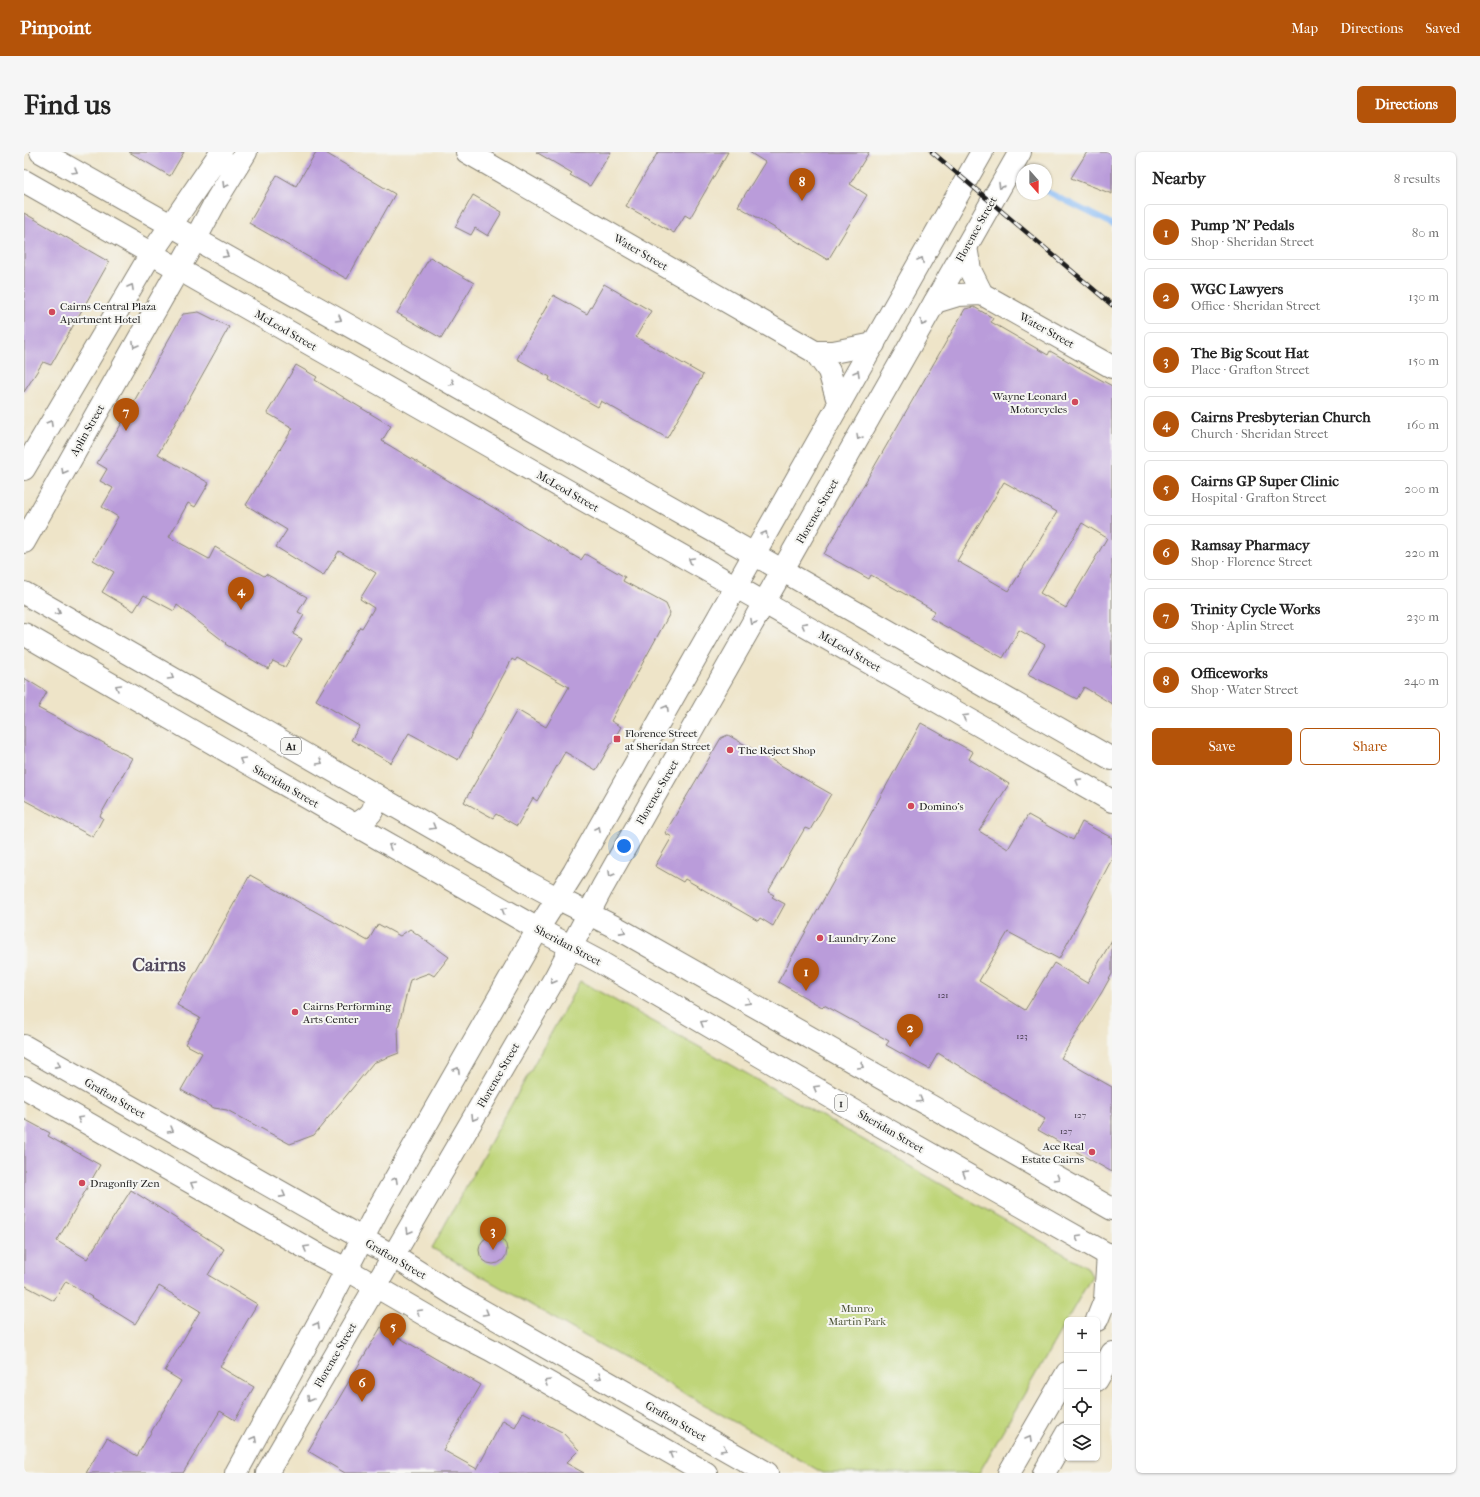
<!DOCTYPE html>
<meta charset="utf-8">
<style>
:root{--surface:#fff;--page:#f6f6f6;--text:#222;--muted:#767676;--line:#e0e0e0;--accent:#b45309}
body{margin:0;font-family:"IM FELL French Canon",serif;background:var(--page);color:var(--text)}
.controls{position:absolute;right:12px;bottom:12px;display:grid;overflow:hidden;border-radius:6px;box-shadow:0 1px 3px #0004}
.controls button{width:36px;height:36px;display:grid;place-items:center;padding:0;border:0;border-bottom:1px solid var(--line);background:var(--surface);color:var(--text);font:20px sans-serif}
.compass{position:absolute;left:992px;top:12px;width:36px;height:36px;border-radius:50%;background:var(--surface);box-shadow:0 1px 3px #0004;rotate:159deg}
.you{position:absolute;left:600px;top:694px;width:14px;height:14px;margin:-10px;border:3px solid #fff;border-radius:50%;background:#1a73e8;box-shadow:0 0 0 6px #1a73e833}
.badge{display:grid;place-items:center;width:26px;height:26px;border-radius:50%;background:var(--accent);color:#fff;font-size:13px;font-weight:700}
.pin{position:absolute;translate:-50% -33px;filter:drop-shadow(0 1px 2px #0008)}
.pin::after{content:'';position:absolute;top:21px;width:14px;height:12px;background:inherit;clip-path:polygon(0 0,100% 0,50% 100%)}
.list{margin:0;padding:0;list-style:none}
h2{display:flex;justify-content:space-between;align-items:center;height:52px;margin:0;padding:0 16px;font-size:17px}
h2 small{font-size:13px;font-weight:400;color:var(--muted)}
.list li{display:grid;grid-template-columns:26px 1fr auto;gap:12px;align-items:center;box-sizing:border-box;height:56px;margin:0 8px 8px;padding:0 8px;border:1px solid var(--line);border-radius:6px}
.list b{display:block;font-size:15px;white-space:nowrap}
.list p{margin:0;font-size:13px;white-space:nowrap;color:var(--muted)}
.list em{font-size:13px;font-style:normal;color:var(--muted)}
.actions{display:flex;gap:8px;padding:12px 16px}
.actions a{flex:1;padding:9px 0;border:1px solid var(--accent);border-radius:6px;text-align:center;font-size:14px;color:var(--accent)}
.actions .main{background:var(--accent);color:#fff}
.icon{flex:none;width:22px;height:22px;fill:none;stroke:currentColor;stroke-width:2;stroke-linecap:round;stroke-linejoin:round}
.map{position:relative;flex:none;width:1088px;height:1321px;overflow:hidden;border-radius:6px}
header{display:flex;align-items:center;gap:24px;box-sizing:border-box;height:56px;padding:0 20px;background:var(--accent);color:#fff}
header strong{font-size:19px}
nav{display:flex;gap:22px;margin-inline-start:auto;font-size:14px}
.intro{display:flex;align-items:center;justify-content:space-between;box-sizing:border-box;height:96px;padding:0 24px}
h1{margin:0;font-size:28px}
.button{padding:10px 18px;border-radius:6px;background:var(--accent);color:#fff;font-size:14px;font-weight:700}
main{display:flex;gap:24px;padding:0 24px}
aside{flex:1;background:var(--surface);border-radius:6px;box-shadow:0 1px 3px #0004}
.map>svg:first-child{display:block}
.green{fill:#bfd579;stroke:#6e784a}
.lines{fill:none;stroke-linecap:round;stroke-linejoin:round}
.stream{stroke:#88bbf6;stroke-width:5.5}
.building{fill:#ba9cda;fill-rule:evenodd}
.minor-casing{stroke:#858072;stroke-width:24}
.tertiary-casing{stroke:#858072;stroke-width:24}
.primary-casing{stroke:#858072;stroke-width:24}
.trunk-casing{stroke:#858072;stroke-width:24}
.minor{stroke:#fff;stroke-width:22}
.tertiary{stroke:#fff;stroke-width:22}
.primary{stroke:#fff;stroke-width:22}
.trunk{stroke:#fff;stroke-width:22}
.rail-casing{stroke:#1c1c1c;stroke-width:4.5}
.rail{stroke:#f6f6f2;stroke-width:3;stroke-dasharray:9;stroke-linecap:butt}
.oneway{stroke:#999}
.poi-dot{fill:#d1495b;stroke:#f6f6f2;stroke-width:1.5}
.labels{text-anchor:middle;stroke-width:4;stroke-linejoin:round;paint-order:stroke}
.number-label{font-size:9px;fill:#443c4c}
.shield{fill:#f6f6f2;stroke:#5d5d5c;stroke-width:1}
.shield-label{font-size:10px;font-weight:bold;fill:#1c1c1c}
.street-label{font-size:11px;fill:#1c1c1c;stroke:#f6f6f2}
.poi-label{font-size:11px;fill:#1c1c1c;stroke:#f6f6f2;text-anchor:start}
.park-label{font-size:11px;fill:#4d5438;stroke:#f6f6f2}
.town-label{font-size:19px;font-weight:bold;fill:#53495e;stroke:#f6f6f2}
</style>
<header>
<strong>Pinpoint</strong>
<nav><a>Map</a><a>Directions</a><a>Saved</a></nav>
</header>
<div class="intro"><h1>Find us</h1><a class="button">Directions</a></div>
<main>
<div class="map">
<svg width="1088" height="1321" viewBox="0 0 1088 1321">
<rect width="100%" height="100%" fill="#f6f6f2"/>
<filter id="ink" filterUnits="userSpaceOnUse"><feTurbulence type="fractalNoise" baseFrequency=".025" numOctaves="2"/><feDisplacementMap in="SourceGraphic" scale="8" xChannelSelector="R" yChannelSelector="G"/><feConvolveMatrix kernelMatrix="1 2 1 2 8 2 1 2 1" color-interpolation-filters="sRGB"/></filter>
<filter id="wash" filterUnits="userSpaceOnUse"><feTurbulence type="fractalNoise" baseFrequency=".012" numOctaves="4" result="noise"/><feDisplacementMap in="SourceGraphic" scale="16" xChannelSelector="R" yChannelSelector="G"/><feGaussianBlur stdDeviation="0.9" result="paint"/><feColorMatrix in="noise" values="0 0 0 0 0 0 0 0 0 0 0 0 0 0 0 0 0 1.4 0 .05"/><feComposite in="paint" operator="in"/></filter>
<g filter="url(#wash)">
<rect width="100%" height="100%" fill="#eee4c8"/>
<path class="green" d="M556,829L690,903L1063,1115L1068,1124L955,1321H799L408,1096Z"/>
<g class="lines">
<path class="stream" d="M1022,39L1088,72"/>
</g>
<g id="blocks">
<path class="building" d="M105,0H160L146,24Z
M292,0H300L371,42L323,127L225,71L253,23L272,34Z
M512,0H587L566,34L546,23L548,21Z
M634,0H704L666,66L661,63L650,81L602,54Z
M725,0H845L826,32L843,43L804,108L714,54L741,10Z
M1063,0H1088V42L1047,26Z
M449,43L478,60L464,84L451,76L447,83L431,75Z
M0,61L85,110L27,213L19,210L0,240Z
M406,105L450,131L417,186L373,161Z
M580,132L627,159L612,185L679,223L643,286L577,249L574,255L525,228L526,225L493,207L529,143L563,162Z
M950,155L969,166L967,170L1024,203L1026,199L1088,234V552L1060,535L1053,547L1004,522L1021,493L995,478L979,506L906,466L911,459L847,423L845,427L800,402L941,157ZM980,330L1033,360L985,439L933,409ZM1058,371L1083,386L1042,456L1016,441Z
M175,160L205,175L134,302L185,331L171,355L164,351L145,385L185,407L191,395L240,424L242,422L283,445L274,460L280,463L269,482L278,487L261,515L249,509L244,517L201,492L202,491L153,453L150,459L120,443L110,459L78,440L90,420L69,408L94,365L78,355L89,336L76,329L83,317L73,311L95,276L159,162Z
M272,213L293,225L291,228L367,274L358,289L557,408L561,402L601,425L599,429L642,452L646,461L587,569L597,575L572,618L541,600L513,649L509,646L493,674L472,662L469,666L440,650L493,558L522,575L545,535L493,506L491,509L488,507L434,608L385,581L367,611L327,588L336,574L292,548L336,475L338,476L350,456L336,447L352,421L315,399L299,424L252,395L263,378L222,353L269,276L243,261Z
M0,526L23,540L14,556L108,606L76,664L79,666L69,685L0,648Z
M897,571L949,600L945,607L985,632L955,679L984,697L1004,663L1049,688L1058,670L1088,686V707L1035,807L984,780L955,829L1001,858L1030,811L1063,831L1088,788V822L1078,840L1037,906L1088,935V1020L1014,978L1021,967L914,901L905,917L862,893L865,889L800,853L798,855L754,830Z
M704,583L807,642L786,678L781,676L744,740L750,743L748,745L761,752L749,774L736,766L734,769L661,727L659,730L631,714L648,685L641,681L697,586Z
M226,723L344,789L354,772L376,784L386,777L425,805L410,824L405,821L386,828L374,876L375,901L349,911L290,983L266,992L203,958L190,956L157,938L178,901L161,892L176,866L153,853Z
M0,967L26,981L24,984L76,1013L33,1089L63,1107L107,1038L200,1097L184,1123L233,1152L196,1215L230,1235L211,1268L196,1259L159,1321H62L83,1286L113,1304L157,1229L141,1219L176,1159L135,1134L111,1172L42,1129L30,1149L0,1133Z
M455 1098a14 14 0 1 1 28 0a14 14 0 1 1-28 0Z
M357,1175L457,1233L419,1298L453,1317L479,1268L491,1275L499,1260L538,1280L555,1298L542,1311L560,1321H321L284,1299Z"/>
</g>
</g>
<g filter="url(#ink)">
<use href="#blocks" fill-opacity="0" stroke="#858072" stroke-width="1"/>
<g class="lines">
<defs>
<path id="minor" d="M443,0L791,200L805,219L815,253
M147,73L197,0
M172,86L193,47L222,0
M942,95L946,118L958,142
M911,150L934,143L958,142L1088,215
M791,200H809L850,192"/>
<path id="tertiary" d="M17,0L700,385L1088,607
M0,29L1088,649
M0,317L127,102L147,73
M0,390L172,86
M0,894L369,1104L434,1145L743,1321
M0,935L291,1101L322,1117L420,1174L467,1198L682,1321
M1073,1168L1081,1148L1084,1102
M1073,1228L1088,1201
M212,1321L302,1157L354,1057L514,777
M243,1321L532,824L547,795
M985,1321L1043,1221
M1020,1321L1043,1281"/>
<path id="primary" d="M514,777L550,720L958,0
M547,795L578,736L996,0"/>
<path id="trunk" d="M0,441L503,730L533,746L595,777L1088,1057
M0,482L331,673L514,777L576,810L834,961L1088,1105
M331,673C346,664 352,660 351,642"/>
</defs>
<use href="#minor" class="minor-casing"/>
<use href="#tertiary" class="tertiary-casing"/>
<use href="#primary" class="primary-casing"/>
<use href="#trunk" class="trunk-casing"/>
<use href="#minor" class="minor"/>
<use href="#tertiary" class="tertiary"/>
<use href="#primary" class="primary"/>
<use href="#trunk" class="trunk"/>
<defs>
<path id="rail" d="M908,0L1088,153"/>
</defs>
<use href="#rail" class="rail-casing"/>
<use href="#rail" class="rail"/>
</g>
<defs><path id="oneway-chevron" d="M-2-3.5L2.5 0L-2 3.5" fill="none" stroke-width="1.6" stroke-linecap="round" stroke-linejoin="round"/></defs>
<g class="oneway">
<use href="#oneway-chevron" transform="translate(51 19) rotate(30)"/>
<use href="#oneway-chevron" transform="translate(201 33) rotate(121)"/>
<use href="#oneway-chevron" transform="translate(977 34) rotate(120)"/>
<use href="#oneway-chevron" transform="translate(202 103) rotate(29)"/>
<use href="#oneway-chevron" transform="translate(897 108) rotate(-61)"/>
<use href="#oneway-chevron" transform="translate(107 135) rotate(-61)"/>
<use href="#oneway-chevron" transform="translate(315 167) rotate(30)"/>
<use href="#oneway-chevron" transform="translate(899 171) rotate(120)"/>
<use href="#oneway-chevron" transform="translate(111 193) rotate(120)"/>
<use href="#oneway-chevron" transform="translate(833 221) rotate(-60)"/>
<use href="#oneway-chevron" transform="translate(428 231) rotate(30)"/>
<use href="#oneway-chevron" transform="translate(26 271) rotate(-60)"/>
<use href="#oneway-chevron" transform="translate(835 285) rotate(120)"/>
<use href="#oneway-chevron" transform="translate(40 319) rotate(120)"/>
<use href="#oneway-chevron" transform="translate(741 382) rotate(-60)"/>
<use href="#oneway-chevron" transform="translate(667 408) rotate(-150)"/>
<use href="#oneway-chevron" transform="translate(34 460) rotate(30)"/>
<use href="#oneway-chevron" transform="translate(729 470) rotate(119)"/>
<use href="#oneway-chevron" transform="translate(780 473) rotate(-151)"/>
<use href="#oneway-chevron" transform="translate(147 525) rotate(30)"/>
<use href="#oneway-chevron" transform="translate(94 535) rotate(-150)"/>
<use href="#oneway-chevron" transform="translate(642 556) rotate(-60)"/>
<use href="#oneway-chevron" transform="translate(941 565) rotate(-150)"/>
<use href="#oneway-chevron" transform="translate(218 608) rotate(-150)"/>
<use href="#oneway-chevron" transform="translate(296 610) rotate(30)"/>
<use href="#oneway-chevron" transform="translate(1054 629) rotate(-150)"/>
<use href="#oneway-chevron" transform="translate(409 675) rotate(30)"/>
<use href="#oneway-chevron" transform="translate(574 677) rotate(-61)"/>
<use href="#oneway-chevron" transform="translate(367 694) rotate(-150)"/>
<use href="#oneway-chevron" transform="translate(587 722) rotate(120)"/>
<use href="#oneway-chevron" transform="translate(480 758) rotate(-150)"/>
<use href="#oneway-chevron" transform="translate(599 779) rotate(29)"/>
<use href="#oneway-chevron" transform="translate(529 829) rotate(120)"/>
<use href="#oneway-chevron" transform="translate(724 850) rotate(30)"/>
<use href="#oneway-chevron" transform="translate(679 871) rotate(-150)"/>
<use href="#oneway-chevron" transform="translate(34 913) rotate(29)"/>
<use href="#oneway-chevron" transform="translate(837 914) rotate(30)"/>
<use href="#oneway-chevron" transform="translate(433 918) rotate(-61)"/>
<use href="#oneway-chevron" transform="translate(792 936) rotate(-150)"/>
<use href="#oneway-chevron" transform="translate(896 948) rotate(30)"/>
<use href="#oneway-chevron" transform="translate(450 966) rotate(120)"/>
<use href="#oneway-chevron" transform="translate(56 967) rotate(-150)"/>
<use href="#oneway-chevron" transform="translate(147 978) rotate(30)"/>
<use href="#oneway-chevron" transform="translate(941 1021) rotate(-150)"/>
<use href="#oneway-chevron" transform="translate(1033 1026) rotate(30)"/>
<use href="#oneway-chevron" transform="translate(371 1028) rotate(-60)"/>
<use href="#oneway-chevron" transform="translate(169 1032) rotate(-150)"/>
<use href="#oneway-chevron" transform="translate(259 1043) rotate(29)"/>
<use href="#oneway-chevron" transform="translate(385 1079) rotate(121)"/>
<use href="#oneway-chevron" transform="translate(1054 1085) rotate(-150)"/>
<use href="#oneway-chevron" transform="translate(282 1096) rotate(-150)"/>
<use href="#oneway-chevron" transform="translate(395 1160) rotate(-150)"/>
<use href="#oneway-chevron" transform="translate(462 1161) rotate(30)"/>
<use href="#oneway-chevron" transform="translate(293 1173) rotate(-61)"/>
<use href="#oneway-chevron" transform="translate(575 1225) rotate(30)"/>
<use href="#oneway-chevron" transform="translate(523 1230) rotate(-150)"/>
<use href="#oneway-chevron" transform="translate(286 1247) rotate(120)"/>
<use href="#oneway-chevron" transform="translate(230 1287) rotate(-61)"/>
<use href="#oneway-chevron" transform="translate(1005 1287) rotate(-60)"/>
<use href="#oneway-chevron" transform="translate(700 1297) rotate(30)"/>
<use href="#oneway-chevron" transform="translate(648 1302) rotate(-150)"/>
</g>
</g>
<g class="poi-dot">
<circle cx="28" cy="160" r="4"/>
<circle cx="1051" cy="250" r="4"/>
<rect x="589" y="583" width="8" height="8" rx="2"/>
<circle cx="706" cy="598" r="4"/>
<circle cx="887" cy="654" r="4"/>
<circle cx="796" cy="786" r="4"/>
<circle cx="271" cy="860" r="4"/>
<circle cx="1068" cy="1000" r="4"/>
<circle cx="58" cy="1031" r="4"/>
</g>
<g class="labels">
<g class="number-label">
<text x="919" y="846">121</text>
<text x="998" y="887">123</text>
<text x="1056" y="966">127</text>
<text x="1042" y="982">127</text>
</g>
<g class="shield">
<rect x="257" y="586" width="20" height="16" rx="3"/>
<rect x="811" y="943" width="12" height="16" rx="3"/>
</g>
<g class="shield-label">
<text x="267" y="598">A1</text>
<text x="817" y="955">1</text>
</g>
<g class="street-label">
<text transform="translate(952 77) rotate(-61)" y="4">Florence Street</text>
<text transform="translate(617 100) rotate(30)" y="4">Water Street</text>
<text transform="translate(262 178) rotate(30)" y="4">McLeod Street</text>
<text transform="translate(1023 178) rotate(29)" y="4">Water Street</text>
<text transform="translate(63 278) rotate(-60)" y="4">Aplin Street</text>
<text transform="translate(544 339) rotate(30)" y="4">McLeod Street</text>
<text transform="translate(793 359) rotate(-60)" y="4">Florence Street</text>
<text transform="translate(826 499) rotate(30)" y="4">McLeod Street</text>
<text transform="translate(262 634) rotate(30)" y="4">Sheridan Street</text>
<text transform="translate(633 640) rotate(-60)" y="4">Florence Street</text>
<text transform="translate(544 793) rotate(28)" y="4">Sheridan Street</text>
<text transform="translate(474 923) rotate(-60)" y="4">Florence Street</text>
<text transform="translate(91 946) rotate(30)" y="4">Grafton Street</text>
<text transform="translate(867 979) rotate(30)" y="4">Sheridan Street</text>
<text transform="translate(372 1107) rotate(30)" y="4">Grafton Street</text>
<text transform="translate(311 1203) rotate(-60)" y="4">Florence Street</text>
<text transform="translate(652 1269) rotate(30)" y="4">Grafton Street</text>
</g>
<g class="poi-label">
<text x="36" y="158">Cairns Central Plaza<tspan x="36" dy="13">Apartment Hotel</tspan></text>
<text x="1043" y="248" text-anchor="end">Wayne Leonard<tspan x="1043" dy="13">Motorcycles</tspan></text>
<text x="601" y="585">Florence Street<tspan x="601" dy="13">at Sheridan Street</tspan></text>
<text x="714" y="602">The Reject Shop</text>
<text x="895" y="658">Domino's</text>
<text x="804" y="790">Laundry Zone</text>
<text x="279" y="858">Cairns Performing<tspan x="279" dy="13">Arts Center</tspan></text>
<text x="1060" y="998" text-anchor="end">Ace Real<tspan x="1060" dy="13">Estate Cairns</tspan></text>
<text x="66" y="1035">Dragonfly Zen</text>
</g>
<g class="park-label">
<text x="833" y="1160">Munro<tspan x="833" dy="13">Martin Park</tspan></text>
</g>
<g class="town-label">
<text x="135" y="819">Cairns</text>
</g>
</g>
</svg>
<div class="controls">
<button>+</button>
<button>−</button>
<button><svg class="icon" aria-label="locate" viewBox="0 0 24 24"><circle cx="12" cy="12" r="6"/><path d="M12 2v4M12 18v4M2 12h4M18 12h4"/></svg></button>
<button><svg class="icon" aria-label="layers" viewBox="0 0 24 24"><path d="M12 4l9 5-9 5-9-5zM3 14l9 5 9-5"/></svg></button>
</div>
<svg class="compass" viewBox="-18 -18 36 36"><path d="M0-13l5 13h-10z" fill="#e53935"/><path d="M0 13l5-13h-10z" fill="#767676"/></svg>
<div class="you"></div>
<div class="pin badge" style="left:782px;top:839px">1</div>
<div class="pin badge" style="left:886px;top:895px">2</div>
<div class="pin badge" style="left:469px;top:1098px">3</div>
<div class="pin badge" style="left:217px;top:458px">4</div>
<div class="pin badge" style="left:369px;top:1194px">5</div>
<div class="pin badge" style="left:338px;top:1250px">6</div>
<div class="pin badge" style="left:102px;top:279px">7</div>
<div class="pin badge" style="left:778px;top:49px">8</div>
</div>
<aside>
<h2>Nearby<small>8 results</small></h2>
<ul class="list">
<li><span class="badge">1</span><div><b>Pump 'N' Pedals</b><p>Shop · Sheridan Street</p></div><em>80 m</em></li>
<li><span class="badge">2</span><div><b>WGC Lawyers</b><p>Office · Sheridan Street</p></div><em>130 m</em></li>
<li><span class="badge">3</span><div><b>The Big Scout Hat</b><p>Place · Grafton Street</p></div><em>150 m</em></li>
<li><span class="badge">4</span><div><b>Cairns Presbyterian Church</b><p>Church · Sheridan Street</p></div><em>160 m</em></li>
<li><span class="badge">5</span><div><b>Cairns GP Super Clinic</b><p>Hospital · Grafton Street</p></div><em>200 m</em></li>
<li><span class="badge">6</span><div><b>Ramsay Pharmacy</b><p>Shop · Florence Street</p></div><em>220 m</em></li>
<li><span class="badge">7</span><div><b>Trinity Cycle Works</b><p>Shop · Aplin Street</p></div><em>230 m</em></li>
<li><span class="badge">8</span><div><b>Officeworks</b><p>Shop · Water Street</p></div><em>240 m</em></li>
</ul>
<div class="actions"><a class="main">Save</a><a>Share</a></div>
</aside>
</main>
